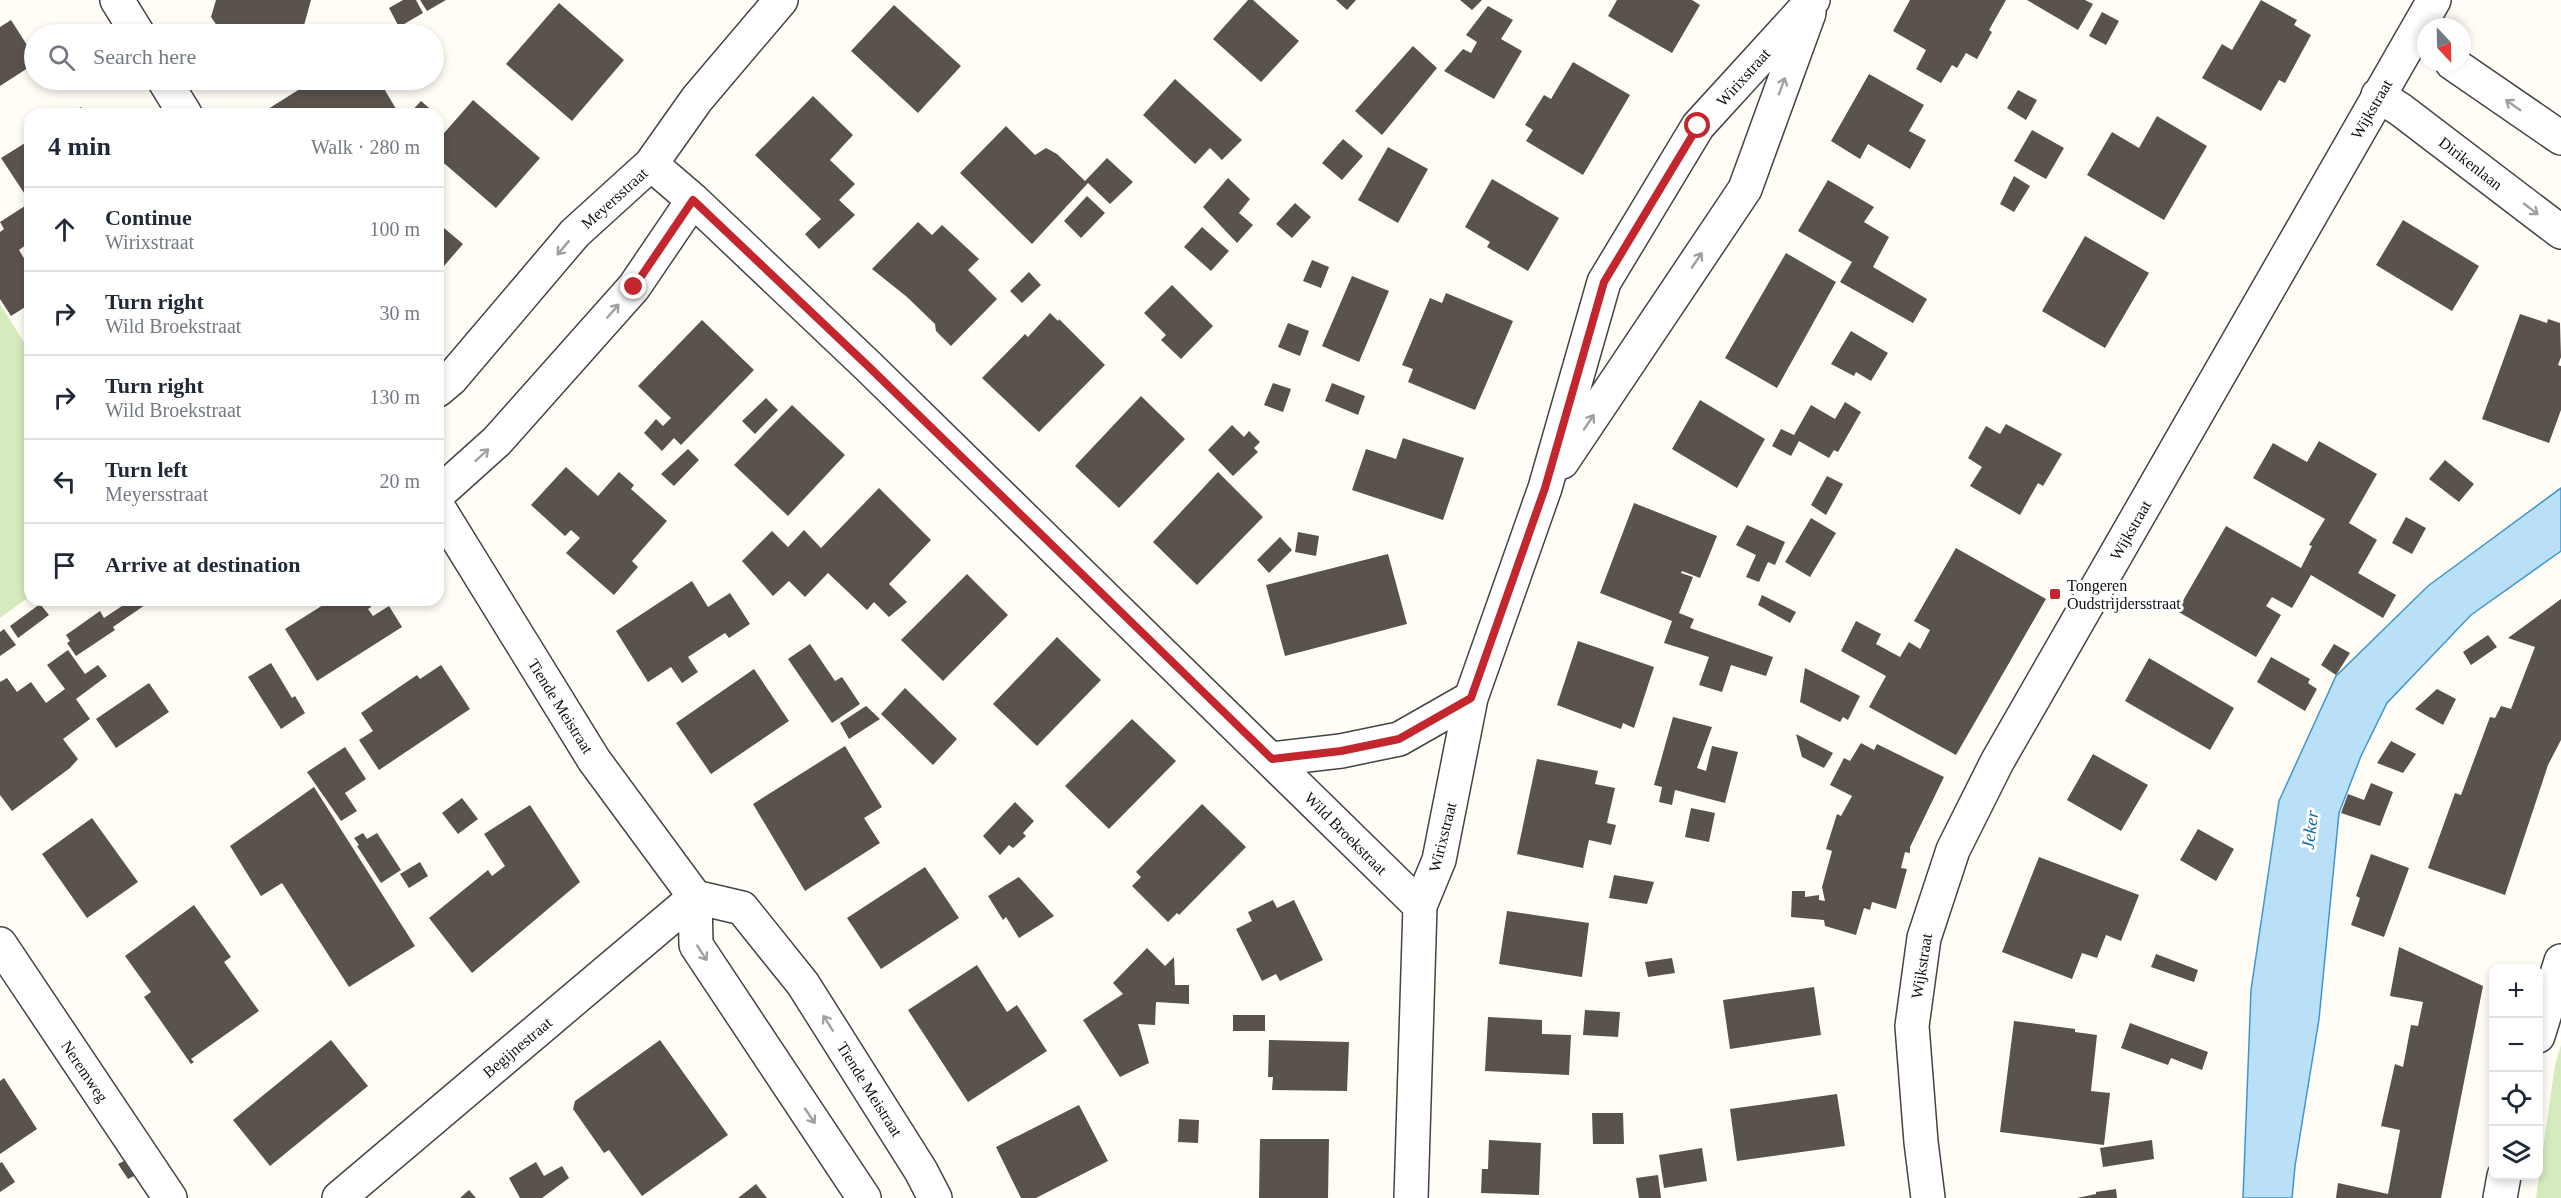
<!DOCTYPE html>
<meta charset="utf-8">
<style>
:root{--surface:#fff;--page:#f2f2f3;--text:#1f2937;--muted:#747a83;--line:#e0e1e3}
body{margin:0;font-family:Georgia,serif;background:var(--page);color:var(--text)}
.controls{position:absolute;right:18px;bottom:18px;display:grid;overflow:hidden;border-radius:12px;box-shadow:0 3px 9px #0003}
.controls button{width:54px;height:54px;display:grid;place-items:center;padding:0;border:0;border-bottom:2px solid var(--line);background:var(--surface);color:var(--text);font:30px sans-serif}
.compass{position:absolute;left:2417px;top:18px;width:54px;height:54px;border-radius:50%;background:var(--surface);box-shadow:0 3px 9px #0003;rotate:158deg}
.stop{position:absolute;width:18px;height:18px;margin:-14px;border:4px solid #c4262e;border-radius:50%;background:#fff}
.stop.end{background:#c4262e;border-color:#fff;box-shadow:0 2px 6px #0008}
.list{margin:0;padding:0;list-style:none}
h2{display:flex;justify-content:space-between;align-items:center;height:78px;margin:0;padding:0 24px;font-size:26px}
h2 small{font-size:20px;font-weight:400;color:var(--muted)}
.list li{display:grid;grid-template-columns:39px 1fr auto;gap:18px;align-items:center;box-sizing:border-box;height:84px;padding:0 24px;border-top:2px solid var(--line)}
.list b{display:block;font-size:22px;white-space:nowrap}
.list p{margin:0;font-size:20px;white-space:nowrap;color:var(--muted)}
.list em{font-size:20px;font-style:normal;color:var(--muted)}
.icon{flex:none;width:33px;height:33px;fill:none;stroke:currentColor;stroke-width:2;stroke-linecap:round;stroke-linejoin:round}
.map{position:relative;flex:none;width:2561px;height:1198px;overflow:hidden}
.search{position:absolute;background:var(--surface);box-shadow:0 3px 9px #0003;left:24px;top:24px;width:420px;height:66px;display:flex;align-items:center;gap:15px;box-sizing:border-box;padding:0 21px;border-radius:33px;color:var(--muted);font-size:22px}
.panel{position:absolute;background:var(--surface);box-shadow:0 3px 9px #0003;left:24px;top:108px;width:420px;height:498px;border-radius:18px}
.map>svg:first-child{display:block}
.green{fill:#d5ebbd}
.water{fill:#b9e0f7;stroke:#3f96cf;stroke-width:1.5}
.building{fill:#5a524d}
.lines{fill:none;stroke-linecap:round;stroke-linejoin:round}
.minor-casing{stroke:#444;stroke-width:36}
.tertiary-casing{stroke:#444;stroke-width:36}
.minor{stroke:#fff;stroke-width:33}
.tertiary{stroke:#fff;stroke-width:33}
.oneway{stroke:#a0a0a0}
.route{stroke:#c4262e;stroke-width:8}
.poi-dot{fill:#c4262e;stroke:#fff;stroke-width:2}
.labels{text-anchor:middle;stroke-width:6;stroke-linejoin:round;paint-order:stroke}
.street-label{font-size:16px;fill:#111;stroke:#fff}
.poi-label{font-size:16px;fill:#111;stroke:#fff;text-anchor:start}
.water-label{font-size:18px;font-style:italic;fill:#1768a6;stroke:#fff}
</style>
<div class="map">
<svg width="2561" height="1198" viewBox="0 0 2561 1198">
<rect width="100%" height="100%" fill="#fffdf5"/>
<path class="green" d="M0,304L30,352V596L0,618Z
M2561,1045V1198H2536L2555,1065Z"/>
<path class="water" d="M2561,488V551L2471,615L2387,703L2361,756L2339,813L2319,1019L2295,1166L2292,1198H2243L2251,990L2279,801L2336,676L2428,586Z"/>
<path class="building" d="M216,0H311L303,29L294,34H232L230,32L220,30L211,17Z
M403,0H416L423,13L399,27L389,8Z
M420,0H446L427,11Z
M1248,0H1253L1299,41L1261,82L1213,39Z
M1336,0H1356L1347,10Z
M1460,0H1482L1472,10Z
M1617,0H1692L1700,5L1672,53L1608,16Z
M1910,0H2006L1989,30L1992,32L1977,59L1966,53L1957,68L1952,65L1941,83L1916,69L1926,50L1893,31Z
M2027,0H2085L2093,4L2078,30Z
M2261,0L2297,20L2294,25L2311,35L2285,83L2279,80L2261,111L2202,78L2222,44L2232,50Z
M559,3L624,60L572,121L506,64Z
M894,5L961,66L918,113L851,51Z
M1488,6L1513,20L1501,39L1522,51L1494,99L1444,71L1463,49L1471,53L1477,42L1466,35Z
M2102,12L2119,21L2106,45L2089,36Z
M11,20L34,56V64L0,86V27Z
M1413,46L1437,68L1382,135L1355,111Z
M1573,62L1630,95L1583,175L1526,141L1533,130L1525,125L1544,95L1551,99Z
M1869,74L1924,105L1909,131L1926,140L1910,169L1868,144L1860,159L1831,141Z
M1175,79L1242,140L1222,160L1210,148L1195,164L1143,115Z
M309,80H379L399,114H271L268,109L311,82Z
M2018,90L2037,100L2026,120L2007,108Z
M813,96L853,135L830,160L855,184L839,200L855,215L819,249L805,234L821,219L755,155Z
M473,100L540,158L496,208L438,158V140Z
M421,101L436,114H409Z
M81,107L86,114H70Z
M2157,116L2207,146L2164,220L2087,175L2112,132L2139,148Z
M1006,126L1035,155L1046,148L1057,154L1085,181L1107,158L1133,182L1110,204L1088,183L1032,244L960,173Z
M2032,130L2064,148L2046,179L2014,161Z
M1343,139L1363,156L1342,180L1322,163Z
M30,140V202L1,158Z
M1388,147L1428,169L1398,223L1358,200Z
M2014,176L2030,186L2014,212L2000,204Z
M1228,178L1250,199L1239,213L1253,225L1237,243L1203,207Z
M1492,179L1559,218L1528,271L1487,247L1490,242L1465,227Z
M1828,180L1874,207L1864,222L1889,237L1873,267L1927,299L1913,323L1840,282L1852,262L1798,231Z
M1087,196L1105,213L1081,238L1064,221Z
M1295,203L1311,217L1292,238L1276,224Z
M28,204L30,242L19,250L30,268V304L11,316L0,299V232L4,229L0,222Z
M2403,220L2479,266L2452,311L2376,265Z
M918,222L932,235L942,225L979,259L968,270L997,299L951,346L936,331L935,324L907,297L872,269Z
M438,223L463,244L438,273Z
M1202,227L1229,251L1211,271L1184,247Z
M2085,236L2149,273L2105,348L2042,311Z
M1786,253L1836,282L1777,388L1725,358Z
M1312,260L1329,267L1321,288L1303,281Z
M1029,272L1041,285L1022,303L1010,291Z
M1352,276L1389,291L1359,362L1322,346Z
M1172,285L1213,326L1181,359L1161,340L1166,335L1144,313Z
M1446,293L1513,321L1475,410L1408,382L1413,369L1402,365L1430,298L1442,303Z
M1050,313L1058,321L1059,319L1105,365L1039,432L982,378L1025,334L1028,337Z
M2520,314L2547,323L2548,319L2560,323L2561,357L2558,365L2561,366V410L2549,443L2482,419Z
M702,320L754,370L681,445L674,438L662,451L644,433L656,419L663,426L671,418L638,386Z
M1288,323L1309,331L1300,356L1278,347Z
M1851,331L1888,353L1871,381L1856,372L1854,376L1831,364Z
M1273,383L1291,389L1283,412L1264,405Z
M1332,383L1365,396L1358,415L1325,401Z
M1141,396L1185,439L1119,508L1075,466Z
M766,398L778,410L755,434L742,421Z
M1700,400L1765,439L1737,488L1672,449Z
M1845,402L1861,412L1838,452L1834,450L1829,458L1799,441L1791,456L1772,446L1781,429L1794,435L1811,405L1835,419Z
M792,405L845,455L788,516L734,465Z
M2006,424L2062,454L2043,486L2038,483L2020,515L1970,486L1982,467L1968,458L1986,426L2000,434Z
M1232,425L1244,437L1249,431L1260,442L1254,448L1258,452L1233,476L1208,450Z
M1403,438L1464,458L1443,520L1352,490L1366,449L1396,459Z
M2319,441L2377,474L2349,523L2377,540L2358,573L2396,595L2383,618L2311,575L2292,608L2272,597L2266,606L2281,615L2256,657L2177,611L2226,526L2301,568L2312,546L2309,545L2325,519L2253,478L2273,443L2307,462Z
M688,449L699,460L674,486L661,474Z
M2445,460L2474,484L2459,502L2429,479Z
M566,467L598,496L619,472L634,485L631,489L667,521L632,561L638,567L614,595L566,553L580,538L571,530L565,536L531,505Z
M1218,472L1263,517L1197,585L1153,542Z
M1827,476L1843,484L1826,515L1811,505Z
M879,488L931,540L889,584L907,602L889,617L874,602L867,610L828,573L805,597L789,581L773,596L742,561L772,531L788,547L804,530L821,548Z
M1634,503L1717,536L1700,578L1682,571L1681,573L1693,577L1679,613L1694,619L1690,628L1773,657L1766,676L1731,665L1722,692L1699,685L1709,657L1664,643L1672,621L1600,593Z
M2406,517L2426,528L2412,554L2392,543Z
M1811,518L1836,533L1810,577L1785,562Z
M1747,525L1785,542L1775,565L1768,562L1759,582L1746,577L1756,555L1736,545Z
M1298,532L1319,536L1316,556L1295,552Z
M1280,537L1292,550L1269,573L1257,560Z
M1956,548L2046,599L1956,755L1869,707L1886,676L1841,651L1856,621L1881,634L1876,644L1900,657L1909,642L1920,649L1930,630L1914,621Z
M1388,554L1407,624L1285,656L1266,585Z
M967,574L1008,615L943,681L901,640Z
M692,581L708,607L730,593L750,624L729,638L725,633L688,657L698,672L682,683L671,667L648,682L616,631Z
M1762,595L1796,612L1790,623L1758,605Z
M2561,599V740L2548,765L2505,895L2428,868L2455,793L2461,795L2490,717L2495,718L2501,706L2511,709L2535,647L2508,638Z
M131,600H141L145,605L113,627L115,630L76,656L67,643L70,641L66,635L100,611L104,618Z
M331,600H367L371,607L368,609L373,616L389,606L402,627L317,681L285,629Z
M40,604L49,615L18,638L10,626Z
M4,629L16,645L0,656V632Z
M2488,635L2497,647L2471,665L2463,652Z
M1057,637L1101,680L1037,746L993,704Z
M1578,641L1654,667L1634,728L1623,723L1621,729L1557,705Z
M810,644L835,681L842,677L860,704L832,723L788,659Z
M2334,644L2350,653L2336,675L2321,665Z
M68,650L85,674L98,665L107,676L76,699L90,719L63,739L78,759L70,768L12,811L0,795V682L7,678L17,692L31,682L46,703L65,689L47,665Z
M2271,657L2310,679L2308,683L2317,689L2305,711L2257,682Z
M2149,658L2234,708L2210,750L2125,701Z
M271,663L292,698L295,696L305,713L281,729L248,677Z
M441,665L470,709L379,770L359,740L373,731L361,713L417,675L420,679Z
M1805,668L1860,696L1848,720L1843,717L1840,722L1800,702Z
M754,669L789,721L711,774L676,723Z
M149,683L169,712L116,748L96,719Z
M905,688L957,739L933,765L881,714Z
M2437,689L2456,699L2443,725L2415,709Z
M866,706L880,719L849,739L840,723Z
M1673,717L1712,727L1697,768L1706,771L1712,746L1738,752L1725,803L1675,790L1672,805L1659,802L1662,787L1654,785Z
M1132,719L1176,761L1109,829L1065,786Z
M1796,734L1833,753L1824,768L1802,757Z
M2391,741L2416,754L2403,773L2377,763Z
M1861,743L1874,750L1877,744L1944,777L1910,847V853L1905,852L1901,868L1907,869L1896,909L1872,902L1870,910L1864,908L1856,935L1825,926L1824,920L1791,917L1792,891H1805V897L1819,895V900L1825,901L1822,887L1832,851L1826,849L1837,814L1841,816L1852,796L1830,785L1844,758L1850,761Z
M845,746L882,807L864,818L880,843L805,891L753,804Z
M345,747L366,779L345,793L357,811L341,821L307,772Z
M2093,754L2148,785L2121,831L2067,800Z
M1537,759L1598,771L1595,784L1615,788L1607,823L1616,825L1611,845L1589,840L1583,868L1517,854Z
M2371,783L2393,792L2380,826L2341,813L2348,794L2364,800Z
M314,787L415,946L349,987L282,883L261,896L230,846Z
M462,798L478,819L458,834L442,813Z
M1015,802L1034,821L1023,833L1026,836L1013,848L1009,845L1000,855L983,836Z
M1202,804L1246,847L1179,915L1177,913L1168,922L1132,886L1141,877L1136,872Z
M530,805L580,882L472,973L429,918L488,870L492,876L505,866L484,834Z
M1691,808L1715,813L1709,842L1685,837Z
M92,818L138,882L87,918L42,854Z
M2198,829L2234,849L2216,881L2180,860Z
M363,833L367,839L377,833L401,870L381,883L357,846L359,845L354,838Z
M2371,854L2409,868L2384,937L2351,925L2360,898L2356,896Z
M2039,857L2139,895L2121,941L2106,935L2097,958L2082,953L2072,979L2002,952Z
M420,862L428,876L409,888L400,874Z
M925,867L959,918L881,969L847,918Z
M1614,875L1654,882L1647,904L1609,898Z
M1019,877L1054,916L1019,938L1006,917L1003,920L988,896Z
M1273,900L1277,908L1294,900L1323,960L1280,981L1276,974L1262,981L1236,929L1252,921L1248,912Z
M194,905L231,957L224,962L259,1011L191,1059L194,1062L191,1064L144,997L151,992L125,956Z
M1507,911L1589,923L1582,977L1499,964Z
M2399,947L2483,986L2441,1198H2336L2338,1183L2388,1194L2400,1130L2381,1126L2395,1064L2403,1067L2411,1025L2418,1026L2423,1002L2390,996Z
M1147,948L1165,966L1174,957L1175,985H1189V1004L1156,1002L1155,1025L1138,1024L1149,1063L1120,1077L1083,1020L1123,994L1113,983Z
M2156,954L2198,970L2194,982L2151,967Z
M1672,958L1675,973L1648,977L1645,962Z
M977,965L1007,1012L1017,1005L1047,1051L968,1102L908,1010Z
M1814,987L1821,1035L1730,1049L1723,1000Z
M1585,1010L1620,1012L1618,1037L1583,1035Z
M1233,1015H1265V1031H1233Z
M1488,1017L1542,1020V1034L1571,1035L1569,1075L1485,1071Z
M2014,1021L2075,1029V1032L2097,1035L2091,1091L2110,1093L2104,1145L2000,1132Z
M2130,1023L2208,1052L2202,1070L2171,1058L2168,1065L2121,1048Z
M331,1040L368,1086L270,1166L233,1120Z
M660,1040L728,1135L642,1196L609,1150L604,1153L573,1109L575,1101Z
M1269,1040L1349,1042L1347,1091L1272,1090L1273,1077H1268Z
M4,1078L37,1129L0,1154V1081Z
M1837,1094L1845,1146L1737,1161L1730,1109Z
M1079,1105L1108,1161L1036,1198H1021L996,1147Z
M1592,1113H1623L1624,1144H1593Z
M1179,1119L1199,1120L1198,1143L1178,1142Z
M1260,1139H1329L1328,1198H1259Z
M1489,1140L1541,1143L1539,1195L1481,1193L1482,1169H1488Z
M2152,1140L2154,1159L2103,1167L2100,1148Z
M1702,1148L1707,1181L1664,1188L1659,1155Z
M124,1161L134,1176L128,1179L118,1164Z
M2,1162L15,1182L0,1192V1163Z
M536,1162L544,1176L562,1166L569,1178L542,1198H520L509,1178Z
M1658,1175L1661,1198H1639L1636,1178Z
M756,1184L767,1198H738Z
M2116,1189L2117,1198H2077L2096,1194V1192Z
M469,1190L476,1198H460Z"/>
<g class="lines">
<defs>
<path id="minor" d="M117,0L138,34
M2452,63L2561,138
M164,80L185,114
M2378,95L2401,110L2561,232
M651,164L693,200L868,366L1420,906
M438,390L451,379L575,233L651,164L697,99L781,0
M1562,462L1745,189L1809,13
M438,494L497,441L634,287L693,200
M438,507L594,760L695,897L696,945L864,1198
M1272,759L1341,751L1399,739L1471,698
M695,897L742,908L803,984L921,1171L935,1198
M2538,1036L2561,961
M339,1198L695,897
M1411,1198L1420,906L1439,860L1471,698L1545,488L1604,282L1698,126L1813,0
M2500,1198L2504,1176"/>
<path id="tertiary" d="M0,944L170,1198
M1928,1198L1921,1142L1912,1026L1924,938L1953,850L1997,762L2434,0"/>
</defs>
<use href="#minor" class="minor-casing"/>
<use href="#tertiary" class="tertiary-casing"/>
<use href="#minor" class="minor"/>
<use href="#tertiary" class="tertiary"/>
</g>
<defs><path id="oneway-shaft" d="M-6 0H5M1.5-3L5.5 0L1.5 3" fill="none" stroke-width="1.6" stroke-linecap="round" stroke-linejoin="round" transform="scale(1.5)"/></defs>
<g class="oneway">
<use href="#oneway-shaft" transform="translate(1782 86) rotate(-70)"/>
<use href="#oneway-shaft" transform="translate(2513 105) rotate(-145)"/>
<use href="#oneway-shaft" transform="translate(2531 209) rotate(38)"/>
<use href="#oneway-shaft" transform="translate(563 248) rotate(130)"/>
<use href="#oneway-shaft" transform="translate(1697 260) rotate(-56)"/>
<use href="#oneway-shaft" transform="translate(613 311) rotate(-49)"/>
<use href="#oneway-shaft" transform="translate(1589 422) rotate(-56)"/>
<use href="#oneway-shaft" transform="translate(482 455) rotate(-42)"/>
<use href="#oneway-shaft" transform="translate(702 953) rotate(57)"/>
<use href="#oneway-shaft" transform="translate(828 1023) rotate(-122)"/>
<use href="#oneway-shaft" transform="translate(810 1116) rotate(56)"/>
</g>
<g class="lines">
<path class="route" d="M634,287L693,200L868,366L1272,759L1341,751L1399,739L1471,698L1545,488L1604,282L1698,126"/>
</g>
<rect class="poi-dot" x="2049" y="588" width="12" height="12" rx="3"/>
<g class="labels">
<g class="street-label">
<text transform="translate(1743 77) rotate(-48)" y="6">Wirixstraat</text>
<text transform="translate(2371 109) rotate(-60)" y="6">Wijkstraat</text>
<text transform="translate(2471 163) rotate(38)" y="6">Dirikenlaan</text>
<text transform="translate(614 198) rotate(-42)" y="6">Meyersstraat</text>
<text transform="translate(2130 530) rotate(-60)" y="6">Wijkstraat</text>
<text transform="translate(561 706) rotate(58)" y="6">Tiende Meistraat</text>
<text transform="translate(1346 833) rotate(45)" y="6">Wild Broekstraat</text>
<text transform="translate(1442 837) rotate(-76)" y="6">Wirixstraat</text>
<text transform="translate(1921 966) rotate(-81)" y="6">Wijkstraat</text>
<text transform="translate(517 1047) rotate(-40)" y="6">Begijnestraat</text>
<text transform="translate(85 1071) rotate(56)" y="6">Neremweg</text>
<text transform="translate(870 1089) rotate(58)" y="6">Tiende Meistraat</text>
</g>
<g class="poi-label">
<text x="2067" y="591">Tongeren<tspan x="2067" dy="18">Oudstrijdersstraat</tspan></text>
</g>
<g class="water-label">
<text transform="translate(2310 830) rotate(-83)" y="6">Jeker</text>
</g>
</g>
</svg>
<div class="controls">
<button>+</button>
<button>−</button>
<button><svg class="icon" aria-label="locate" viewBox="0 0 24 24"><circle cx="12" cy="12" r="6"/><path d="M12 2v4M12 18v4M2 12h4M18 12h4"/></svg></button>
<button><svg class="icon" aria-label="layers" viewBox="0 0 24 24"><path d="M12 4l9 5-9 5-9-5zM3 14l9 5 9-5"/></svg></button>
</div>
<svg class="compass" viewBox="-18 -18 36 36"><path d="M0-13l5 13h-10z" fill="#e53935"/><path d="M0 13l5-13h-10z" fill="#747a83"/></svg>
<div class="stop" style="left:1698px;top:126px"></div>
<div class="stop end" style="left:634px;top:287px"></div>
<div class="search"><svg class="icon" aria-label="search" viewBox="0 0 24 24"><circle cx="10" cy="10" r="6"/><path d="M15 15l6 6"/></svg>Search here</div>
<section class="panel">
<h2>4 min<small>Walk · 280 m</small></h2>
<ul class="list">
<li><svg class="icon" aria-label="ahead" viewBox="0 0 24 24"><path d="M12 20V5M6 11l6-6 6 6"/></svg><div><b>Continue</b><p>Wirixstraat</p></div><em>100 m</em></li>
<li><svg class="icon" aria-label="right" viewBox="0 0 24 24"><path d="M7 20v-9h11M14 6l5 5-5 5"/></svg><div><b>Turn right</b><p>Wild Broekstraat</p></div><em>30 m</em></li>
<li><svg class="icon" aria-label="right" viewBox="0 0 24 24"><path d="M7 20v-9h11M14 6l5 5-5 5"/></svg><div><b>Turn right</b><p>Wild Broekstraat</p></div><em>130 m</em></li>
<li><svg class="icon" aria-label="left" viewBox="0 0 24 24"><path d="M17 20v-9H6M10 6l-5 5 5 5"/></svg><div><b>Turn left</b><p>Meyersstraat</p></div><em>20 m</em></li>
<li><svg class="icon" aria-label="arrive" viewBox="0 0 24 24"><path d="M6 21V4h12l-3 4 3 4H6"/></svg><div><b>Arrive at destination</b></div></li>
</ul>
</section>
</div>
